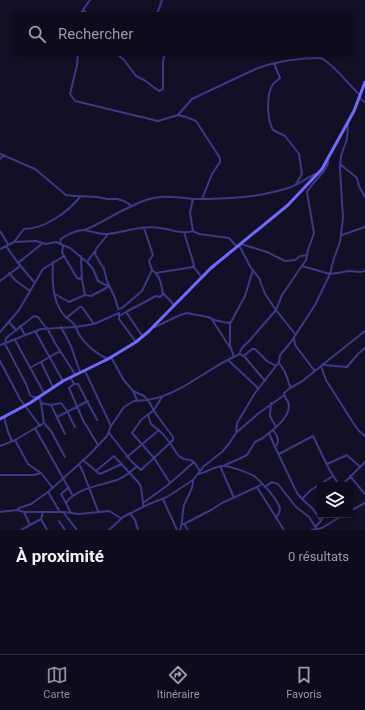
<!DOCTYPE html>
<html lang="fr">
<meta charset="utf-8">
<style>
:root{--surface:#0e0b1c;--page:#1c1929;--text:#f1f3f6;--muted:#9b9ba3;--line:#2e2b3b;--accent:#8c9099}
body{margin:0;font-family:Roboto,sans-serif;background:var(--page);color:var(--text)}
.controls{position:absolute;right:12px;bottom:12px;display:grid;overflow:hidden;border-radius:4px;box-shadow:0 2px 6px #0003}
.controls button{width:36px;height:36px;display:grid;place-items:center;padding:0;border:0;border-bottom:1px solid var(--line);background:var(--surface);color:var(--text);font:20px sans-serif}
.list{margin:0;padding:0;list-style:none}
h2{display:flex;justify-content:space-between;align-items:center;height:52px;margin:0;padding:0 16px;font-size:17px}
h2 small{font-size:13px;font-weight:400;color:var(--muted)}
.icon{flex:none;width:22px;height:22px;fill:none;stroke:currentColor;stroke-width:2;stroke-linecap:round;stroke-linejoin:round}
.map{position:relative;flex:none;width:365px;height:530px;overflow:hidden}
.search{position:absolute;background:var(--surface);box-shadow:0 2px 6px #0003;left:12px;right:12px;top:12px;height:44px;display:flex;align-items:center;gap:10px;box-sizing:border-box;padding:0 14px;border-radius:4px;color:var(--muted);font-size:15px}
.sheet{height:124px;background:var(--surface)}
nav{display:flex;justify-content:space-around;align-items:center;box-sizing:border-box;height:56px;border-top:1px solid var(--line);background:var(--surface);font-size:11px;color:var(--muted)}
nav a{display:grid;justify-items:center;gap:2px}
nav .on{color:var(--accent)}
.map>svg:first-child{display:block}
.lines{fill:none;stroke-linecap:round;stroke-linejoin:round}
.street{stroke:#3d3a85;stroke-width:2}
.secondary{stroke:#6f6bff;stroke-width:3}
</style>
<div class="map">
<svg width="365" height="530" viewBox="0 0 365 530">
<rect width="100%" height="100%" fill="#130f26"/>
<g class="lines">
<path class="street" d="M83,10L88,14
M80,14L90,0
M157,14L162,0
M78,54L77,65L70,94L75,101L158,121L178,115L192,99L196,97L258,68C278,61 300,58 320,58L323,59C338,69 347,83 360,95
M117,54L124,60L136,76L144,80L159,91L163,89V61L165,54
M276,63L275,66L280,78C278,80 275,82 273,84C266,94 267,120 273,130L285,136L296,150L299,154L302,174L296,184
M359,98L365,102
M178,115L186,117L196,121L220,158V162L212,174L202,199
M0,154L35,169L66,195L75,196L98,197L107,199H117L124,201L132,206C115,213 101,224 84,230
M0,159L4,155
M340,164L357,178L359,186L365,197
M132,206C155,194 168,196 193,199
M0,231L8,244
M193,231L199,234L229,238L237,247
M108,234L96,249L95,254L104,269L107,281L115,298L118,309
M342,235L365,227
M14,242L36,241L46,244L56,242L70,248L87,262L93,269L98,281L108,286
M60,244L61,239C66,235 77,230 84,230C92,231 99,235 108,234C125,232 142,225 160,228C171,229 182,235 193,231L190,213L193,199C225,199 257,198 288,188C298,185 306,178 316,174
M241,244L267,252L285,261L295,260L300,256L307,255
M239,245L251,268L259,278L265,294L276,310L250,340L242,348L239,354
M6,246L18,263L35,283
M63,246L62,252L64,256L77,278L80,279L81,277
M0,249L14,242L24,229C44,229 67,213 80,197
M81,256L82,280L85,295L91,296L108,287
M53,262C52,279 52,300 63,314C67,319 73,321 76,327L94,324L119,313V319L136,342
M87,262L95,251
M18,263L43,243
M302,266L330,274L349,271L360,272L365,271
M194,267L202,278
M9,273L15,280L30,291
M156,273L193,267L194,265L184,232
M0,281L20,266
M163,293L174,305
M55,294L69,302L85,295
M118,309L122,308L142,291L152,270L149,261L153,255L144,228
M126,312L156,296L160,297L163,294C161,285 161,276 152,270
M119,316L126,312L143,337
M66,318L80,307H82L94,324
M211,318L231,349
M9,322L16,330
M230,323V345L234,357
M20,326L25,335
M61,327L71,346L80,372
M155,327L180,315L187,313L208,317L214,320L228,323L231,322L245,296L253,270
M46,328L38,317L34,316L6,338L5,344L26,384L30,395L33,397H39L41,403L44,423L51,431L65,457
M47,328L55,343L75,374
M35,331L63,381
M0,332L19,310L43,269L64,256
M295,334L276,310L282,295L306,260L308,250L314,233L307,192C311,183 330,169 328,160
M294,337L295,345L314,370L315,371L321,366L326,380L354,424L359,431L365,436
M15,340L44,393
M0,345L41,329L76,327C79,340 96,354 108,359
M244,356L252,349H255L267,361L276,366
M111,357L123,379L133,391L137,400
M228,360L258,388
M0,361L20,399L40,426
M41,362L53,387
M324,365L347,367L358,354L365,348
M321,366L365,331
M30,368L60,351
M85,371L111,426
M71,378L74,384H78L97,420
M74,384L69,388L83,420L98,445
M290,388L301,382L315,371
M133,391L144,396L148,400C183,394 208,367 240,354L244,356L265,381
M162,397L154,410L141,420L132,433L154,458L170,483
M41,403L51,405L61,403L67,411L75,427
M51,405L65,434
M4,417L8,432L12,441
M57,417L88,401
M276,427C282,422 292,411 288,402C286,398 284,397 284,393L290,388V386L285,372L279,363
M35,428L73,496
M273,430C277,435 281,441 275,447L297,493L302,499L313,509L321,521L315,527
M237,432L259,413L283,396
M109,433L131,461L141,470L170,443L163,434L151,424L148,415
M269,433L275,447
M15,440L28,464L41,473L53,488
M0,446L15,440L44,423
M279,454L313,436L329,469L339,485
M127,457L159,430
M83,460L96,471L114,456L139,483L141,487L143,503
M79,464L83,472L98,511
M327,464L347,455L359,466
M225,465L239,459L247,455L255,442L263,438L276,427L270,416L271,403
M220,466L234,498
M96,471L100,474L122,464
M198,474C207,473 215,465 224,466C230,466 249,473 254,476C261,481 279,501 280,509C280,513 278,515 276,518
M0,475H34L41,473
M350,476L365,494
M262,484L257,487L284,530
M342,485L365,462
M265,487L272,482L278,484L296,507L309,517L316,528
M48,492L60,512
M163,499L177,530
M302,499L311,490L333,476
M66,503L61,494L69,487
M143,507V503L168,485L194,462L200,471
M17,510L19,508L31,504L48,492L89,455L107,436L111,426L124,407L134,401L148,400L156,414L173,437V440L170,443C174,448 177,457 184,459C188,460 190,459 194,462
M350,511L365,503
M0,512L17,510L24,512H65L79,514L109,511L121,518
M24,512L30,525
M43,512L41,519L47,530
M63,512L77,530
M71,513L66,503C75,490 96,486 110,482C120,480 130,473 136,467
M130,513L135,520L138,530
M59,521L65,530
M321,521L324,515
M183,524H184L188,530
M184,524L211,510L222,503L257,487
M21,530L41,519
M109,530L123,517L149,504L167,497L193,480L204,466L222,452L228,445L236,433L237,423L255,393L276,366L279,362L280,355L291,342L315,305L330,274L334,258L340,242L343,218L340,168L341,156L347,139L348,123
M180,530C183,522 182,513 184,505C187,497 194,489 193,480
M312,530L322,528L343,515"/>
<path class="secondary" d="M0,419L30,403L63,381L108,359L136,342L148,332L211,268L288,205L322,169L354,111L365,82"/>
</g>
</svg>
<div class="controls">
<button><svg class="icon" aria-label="layers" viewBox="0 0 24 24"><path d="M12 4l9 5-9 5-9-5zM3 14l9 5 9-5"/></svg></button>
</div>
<div class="search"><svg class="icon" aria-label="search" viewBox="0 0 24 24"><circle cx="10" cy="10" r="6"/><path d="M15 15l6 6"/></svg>Rechercher</div>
</div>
<section class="sheet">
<h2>À proximité<small>0 résultats</small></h2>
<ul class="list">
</ul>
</section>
<nav>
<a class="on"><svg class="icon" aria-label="map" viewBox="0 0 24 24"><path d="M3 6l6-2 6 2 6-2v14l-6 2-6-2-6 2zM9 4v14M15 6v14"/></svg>Carte</a>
<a><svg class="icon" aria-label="directions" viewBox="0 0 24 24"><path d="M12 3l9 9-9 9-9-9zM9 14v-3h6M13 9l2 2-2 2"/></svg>Itinéraire</a>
<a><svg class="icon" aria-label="saved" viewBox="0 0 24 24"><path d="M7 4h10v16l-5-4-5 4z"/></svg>Favoris</a>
</nav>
